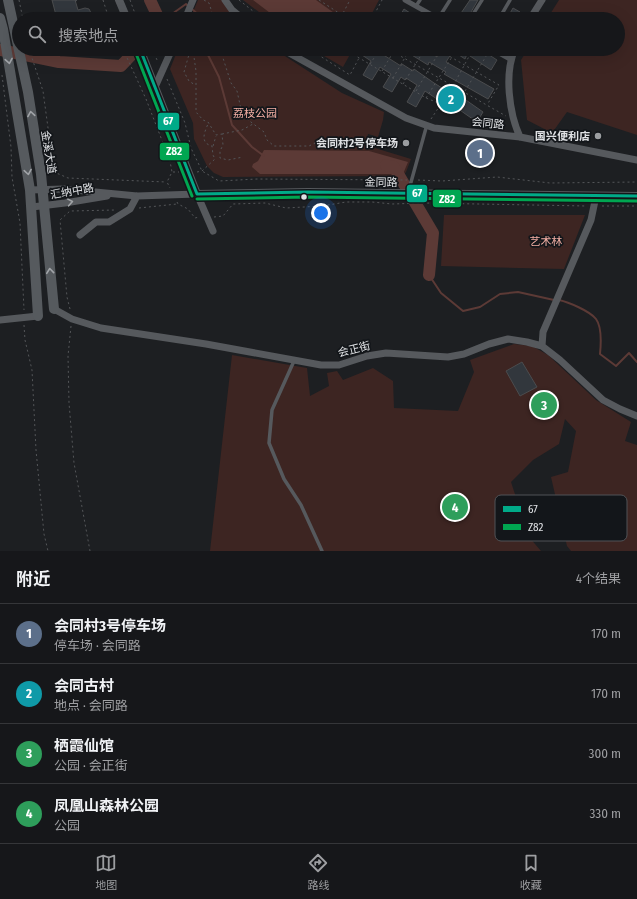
<!DOCTYPE html>
<html lang="zh">
<meta charset="utf-8">
<style>
:root{--surface:#16171a;--page:#232427;--text:#f1f3f6;--muted:#9e9fa2;--line:#353639;--accent:#9b9da0}
body{margin:0;font-family:"Fira Sans Condensed","Noto Sans SC",sans-serif;background:var(--page);color:var(--text)}
.you{position:absolute;left:321px;top:213px;width:14px;height:14px;margin:-10px;border:3px solid #fff;border-radius:50%;background:#1a73e8;box-shadow:0 0 0 6px #1a73e833}
.badge{display:grid;place-items:center;width:26px;height:26px;border-radius:50%;background:var(--accent);color:#fff;font-size:13px;font-weight:700}
.pin{position:absolute;translate:-50% -50%;border:2px solid #fff;box-shadow:0 1px 4px #0006}
.list{margin:0;padding:0;list-style:none}
h2{display:flex;justify-content:space-between;align-items:center;height:52px;margin:0;padding:0 16px;font-size:17px}
h2 small{font-size:13px;font-weight:400;color:var(--muted)}
.list li{display:grid;grid-template-columns:26px 1fr auto;gap:12px;align-items:center;box-sizing:border-box;height:60px;padding:0 16px;border-top:1px solid var(--line)}
.list b{display:block;font-size:15px;white-space:nowrap}
.list p{margin:0;font-size:13px;white-space:nowrap;color:var(--muted)}
.list em{font-size:13px;font-style:normal;color:var(--muted)}
.icon{flex:none;width:22px;height:22px;fill:none;stroke:currentColor;stroke-width:2;stroke-linecap:round;stroke-linejoin:round}
.map{position:relative;flex:none;width:637px;height:551px;overflow:hidden}
.search{position:absolute;background:var(--surface);box-shadow:0 4px 16px #0002;left:12px;right:12px;top:12px;height:44px;display:flex;align-items:center;gap:10px;box-sizing:border-box;padding:0 14px;border-radius:22px;color:var(--muted);font-size:15px}
.sheet{height:292px;background:var(--surface)}
nav{display:flex;justify-content:space-around;align-items:center;box-sizing:border-box;height:56px;border-top:1px solid var(--line);background:var(--surface);font-size:11px;color:var(--muted)}
nav a{display:grid;justify-items:center;gap:2px}
nav .on{color:var(--accent)}
.map>svg:first-child{display:block}
.green{fill:#3d2522}
.water{fill:#5c3a36}
.lines{fill:none;stroke-linecap:round;stroke-linejoin:round}
.stream{stroke:#5c3a36;stroke-width:2}
.river{stroke:#5c3a36;stroke-width:12}
.building{fill:#32373d;stroke:#4b4c4e}
.path{stroke:#545659;stroke-width:1;stroke-dasharray:2 3;stroke-linecap:butt}
.service{stroke:#56595d;stroke-width:3.5}
.pedestrian{stroke:#56595d;stroke-width:5}
.minor{stroke:#56595d;stroke-width:7}
.tertiary{stroke:#56595d;stroke-width:8}
.primary{stroke:#565a5e;stroke-width:10}
.bus-1-casing{stroke:#13161a;stroke-width:6}
.bus-2-casing{stroke:#13161a;stroke-width:6}
.bus-1{stroke:#0a8;stroke-width:3}
.bus-2{stroke:#00a651;stroke-width:3}
.oneway{stroke:#a1a4a8}
.oneway2{stroke:#a1a4a7}
.poi-dot{fill:#9b9da0;stroke:#13161a;stroke-width:1.5}
.bus-dot{fill:#dfe1e4;stroke:#13161a;stroke-width:1.5}
.labels{text-anchor:middle;stroke-width:3.5;stroke-linejoin:round;paint-order:stroke}
.park-label{font-size:11px;fill:#f4afa4;stroke:#13161a}
.street-label{font-size:11px;fill:#dfe1e4;stroke:#13161a}
.poi-label{font-size:11px;font-weight:bold;fill:#dfe1e4;stroke:#13161a;text-anchor:end}
.key{fill:#13161a;stroke:#505357;stroke-width:1}
.key-label{font-size:11px;fill:#dfe1e4}
.line-badge{stroke:#13161a;stroke-width:1.5}
.badge-label{font-size:11px;text-anchor:middle;font-weight:bold;fill:#fff}
</style>
<div class="map">
<svg width="637" height="551" viewBox="0 0 637 551">
<rect width="100%" height="100%" fill="#1d1f22"/>
<path class="green" d="M198,0H222L239,19H190Z
M243,0H379L369,19H268Z
M559,0H637V135L567,112L552,133L527,120L521,60L528,49H618V19H547Z
M178,49H274L342,93L384,112L383,120L378,137L368,134L365,145L411,159L406,172L403,176L223,177L214,173L207,166L194,139L193,123L170,69Z
M312,49H353L343,67Z
M444,215H585L564,269L441,266Z
M514,344L532,346L548,355L596,400L631,422L625,441L637,445V551H571L567,546L551,477L568,472L576,431L565,419L559,444L533,460L511,482L529,537L541,551H210L232,355L307,368L310,396L329,386L327,373L337,371L343,380L373,368L393,381L394,408L458,411L474,372L470,360Z"/>
<path class="water" d="M253,0H316L337,15L340,19H278Z
M264,150L369,151L408,162L403,174H260L252,167L253,164L258,161Z"/>
<g class="lines">
<path class="stream" d="M192,9L203,19
M165,19L186,4L188,6
M205,49L219,77L232,125L252,147L264,156
M429,275L441,293L463,311L480,307L500,294L518,292L554,300
M559,300C568,302 590,311 596,319C602,327 601,344 600,354L616,366L629,353L637,362"/>
<path class="river" d="M150,0L159,19
M0,50L59,62L121,66L137,49
M386,165L394,167L433,233L429,275"/>
</g>
<path class="building" d="M52,0H75L78,10L85,8L89,9L94,19H57Z
M470,0H478L467,19H457Z
M513,8L520,12L516,19H511L508,17Z
M404,9L419,19H398Z
M366,49H374L401,66L402,64L413,71L414,69L434,83L450,93L451,91L463,98L483,112L477,122L454,106L441,99L440,101L425,91L416,107L407,102L417,85L406,78L405,80L401,77L392,92L383,87L391,74L380,67L372,80L363,75L371,61L362,55Z
M402,49H424L437,57L442,49H480L497,60L491,70L467,54L465,59L453,51L446,62L494,89L488,99L444,74L446,72L429,62L428,65Z
M522,362L537,387L520,396L506,371Z"/>
<g class="lines">
<path class="path" d="M19,0L23,19
M103,0L109,19
M130,0L137,19
M204,0L209,3L214,19
M239,0L263,19
M319,0L342,15L350,0
M75,1L79,0
M376,13L385,19
M372,19L382,0
M29,49L43,91L54,172L68,178L166,182
M123,49L146,99L170,161L172,172L167,182L170,188
M152,49L158,62
M190,49L194,57L196,71V112L203,120L208,122L216,135L222,134L223,145L220,151V158L228,160L243,157
M222,49V55L231,83L237,91L241,109L247,119L264,132L267,140L274,146H309L325,138H331L336,141L343,142L365,138L380,142
M309,49L350,75L359,58
M360,49L356,56L426,98L441,104
M388,49L506,116
M437,49L499,85L487,105
M190,51L184,72L189,81L195,85
M370,64L380,49
M382,71L395,49
M2,75L11,147L12,177L20,223L24,310
M393,78L410,49
M167,79L185,123L191,148L202,171L219,181L257,179L407,180
M403,84L425,49
M416,91L441,49
M465,91L488,53
M426,98L457,49
M431,119L453,86L473,49
M222,134L242,130L253,124
M213,146L216,136
M173,172H179
M197,172L202,171L215,159L213,155L212,146C200,143 204,133 208,124
M418,180L442,181L497,177L550,183L637,182
M177,202L178,204L188,209L195,218L199,217
M602,206H637
M139,208L177,204
M214,217L223,216L233,204L265,203L286,208L322,206L346,202H372L392,204L424,203L586,206
M70,309L67,297L60,220L70,211L115,210
M24,325L25,340L32,370L36,450L44,534L48,551
M71,326L68,356L69,403L74,463L90,551"/>
<path class="service" d="M416,6L420,0
M438,19L450,0
M470,19L482,0
M499,19L510,0
M408,193L426,128
M294,361L272,410L269,443L284,479L301,505L322,551"/>
<path class="pedestrian" d="M405,0L439,19
M492,49L510,59"/>
<path class="minor" d="M225,0L232,10L243,19
M185,19L193,0
M530,19L542,0
M282,49L406,118L434,128L520,137L637,160
M515,49C504,73 509,113 520,137
M155,87L172,49
M30,190L64,189L137,196L197,194L213,231
M32,207L65,203L107,196
M80,235L96,222H109L130,209L137,196
M54,309L72,319L101,328L206,344L321,365H339L367,356L386,353L448,357L464,354L489,344L508,339L527,342L542,346L560,360L603,400L620,409L637,416
M0,320L38,316
M542,346L543,332L591,220L596,196"/>
<path class="tertiary" d="M119,0L127,19
M140,49L197,194L308,192L637,196"/>
<path class="primary" d="M8,0L28,92L41,174L54,309
M0,18L3,29L30,190L38,316"/>
<defs>
<path id="bus-1" d="M140,49L197,194
M197,194L308,192L637,196"/>
<path id="bus-2" d="M135,51L192,196
M197,199L308,197L637,201"/>
</defs>
<use href="#bus-1" class="bus-1-casing"/>
<use href="#bus-2" class="bus-2-casing"/>
<use href="#bus-1" class="bus-1"/>
<use href="#bus-2" class="bus-2"/>
</g>
<defs><path id="oneway-chevron" d="M-2-3.5L2.5 0L-2 3.5" fill="none" stroke-width="1.6" stroke-linecap="round" stroke-linejoin="round"/></defs>
<g class="oneway">
<use href="#oneway-chevron" transform="translate(9 61) rotate(80)"/>
<use href="#oneway-chevron" transform="translate(31 114) rotate(-99)"/>
<use href="#oneway-chevron" transform="translate(28 172) rotate(81)"/>
<use href="#oneway-chevron" transform="translate(50 271) rotate(-96)"/>
</g>
<use class="oneway2" href="#oneway-chevron" transform="translate(70 202) rotate(-10)"/>
<g class="poi-dot">
<circle cx="598" cy="136" r="4"/>
<circle cx="406" cy="143" r="4"/>
</g>
<circle class="bus-dot" cx="304" cy="197" r="3.5"/>
<g class="labels">
<g class="park-label">
<text x="255" y="117">荔枝公园</text>
<text x="546" y="245">艺术林</text>
</g>
<g class="street-label">
<text transform="translate(488 123) rotate(6)" y="4">会同路</text>
<text transform="translate(49 152) rotate(81)" y="4">金溪大道</text>
<text transform="translate(381 182) rotate(1)" y="4">金同路</text>
<text transform="translate(72 191) rotate(-10)" y="4">汇纳中路</text>
<text transform="translate(354 349) rotate(-14)" y="4">会正街</text>
</g>
<g class="poi-label">
<text x="590" y="140">国兴便利店</text>
<text x="398" y="147">会同村2号停车场</text>
</g>
</g>
<rect x="495" y="495" width="132" height="46" rx="6" class="key"/>
<rect x="503" y="506" width="18" height="6" fill="#0a8"/>
<rect x="503" y="524" width="18" height="6" fill="#00a651"/>
<g class="key-label">
<text x="528" y="513">67</text>
<text x="528" y="531">Z82</text>
</g>
<g class="line-badge">
<rect x="157" y="112" width="23" height="19" rx="4" fill="#0a8"/>
<rect x="159" y="142" width="31" height="19" rx="4" fill="#00a651"/>
<rect x="406" y="184" width="22" height="19" rx="4" fill="#0a8"/>
<rect x="432" y="189" width="30" height="19" rx="4" fill="#00a651"/>
</g>
<g class="badge-label">
<text x="168" y="125">67</text>
<text x="174" y="155">Z82</text>
<text x="417" y="197">67</text>
<text x="447" y="203">Z82</text>
</g>
</svg>
<div class="you"></div>
<div class="pin badge" style="left:480px;top:153px;background:#5c6f8a">1</div>
<div class="pin badge" style="left:451px;top:99px;background:#0f9aa8">2</div>
<div class="pin badge" style="left:544px;top:405px;background:#2e9e5b">3</div>
<div class="pin badge" style="left:455px;top:507px;background:#2e9e5b">4</div>
<div class="search"><svg class="icon" aria-label="search" viewBox="0 0 24 24"><circle cx="10" cy="10" r="6"/><path d="M15 15l6 6"/></svg>搜索地点</div>
</div>
<section class="sheet">
<h2>附近<small>4个结果</small></h2>
<ul class="list">
<li><span class="badge" style="background:#5c6f8a">1</span><div><b>会同村3号停车场</b><p>停车场 · 会同路</p></div><em>170 m</em></li>
<li><span class="badge" style="background:#0f9aa8">2</span><div><b>会同古村</b><p>地点 · 会同路</p></div><em>170 m</em></li>
<li><span class="badge" style="background:#2e9e5b">3</span><div><b>栖霞仙馆</b><p>公园 · 会正街</p></div><em>300 m</em></li>
<li><span class="badge" style="background:#2e9e5b">4</span><div><b>凤凰山森林公园</b><p>公园</p></div><em>330 m</em></li>
</ul>
</section>
<nav>
<a class="on"><svg class="icon" aria-label="map" viewBox="0 0 24 24"><path d="M3 6l6-2 6 2 6-2v14l-6 2-6-2-6 2zM9 4v14M15 6v14"/></svg>地图</a>
<a><svg class="icon" aria-label="directions" viewBox="0 0 24 24"><path d="M12 3l9 9-9 9-9-9zM9 14v-3h6M13 9l2 2-2 2"/></svg>路线</a>
<a><svg class="icon" aria-label="saved" viewBox="0 0 24 24"><path d="M7 4h10v16l-5-4-5 4z"/></svg>收藏</a>
</nav>
